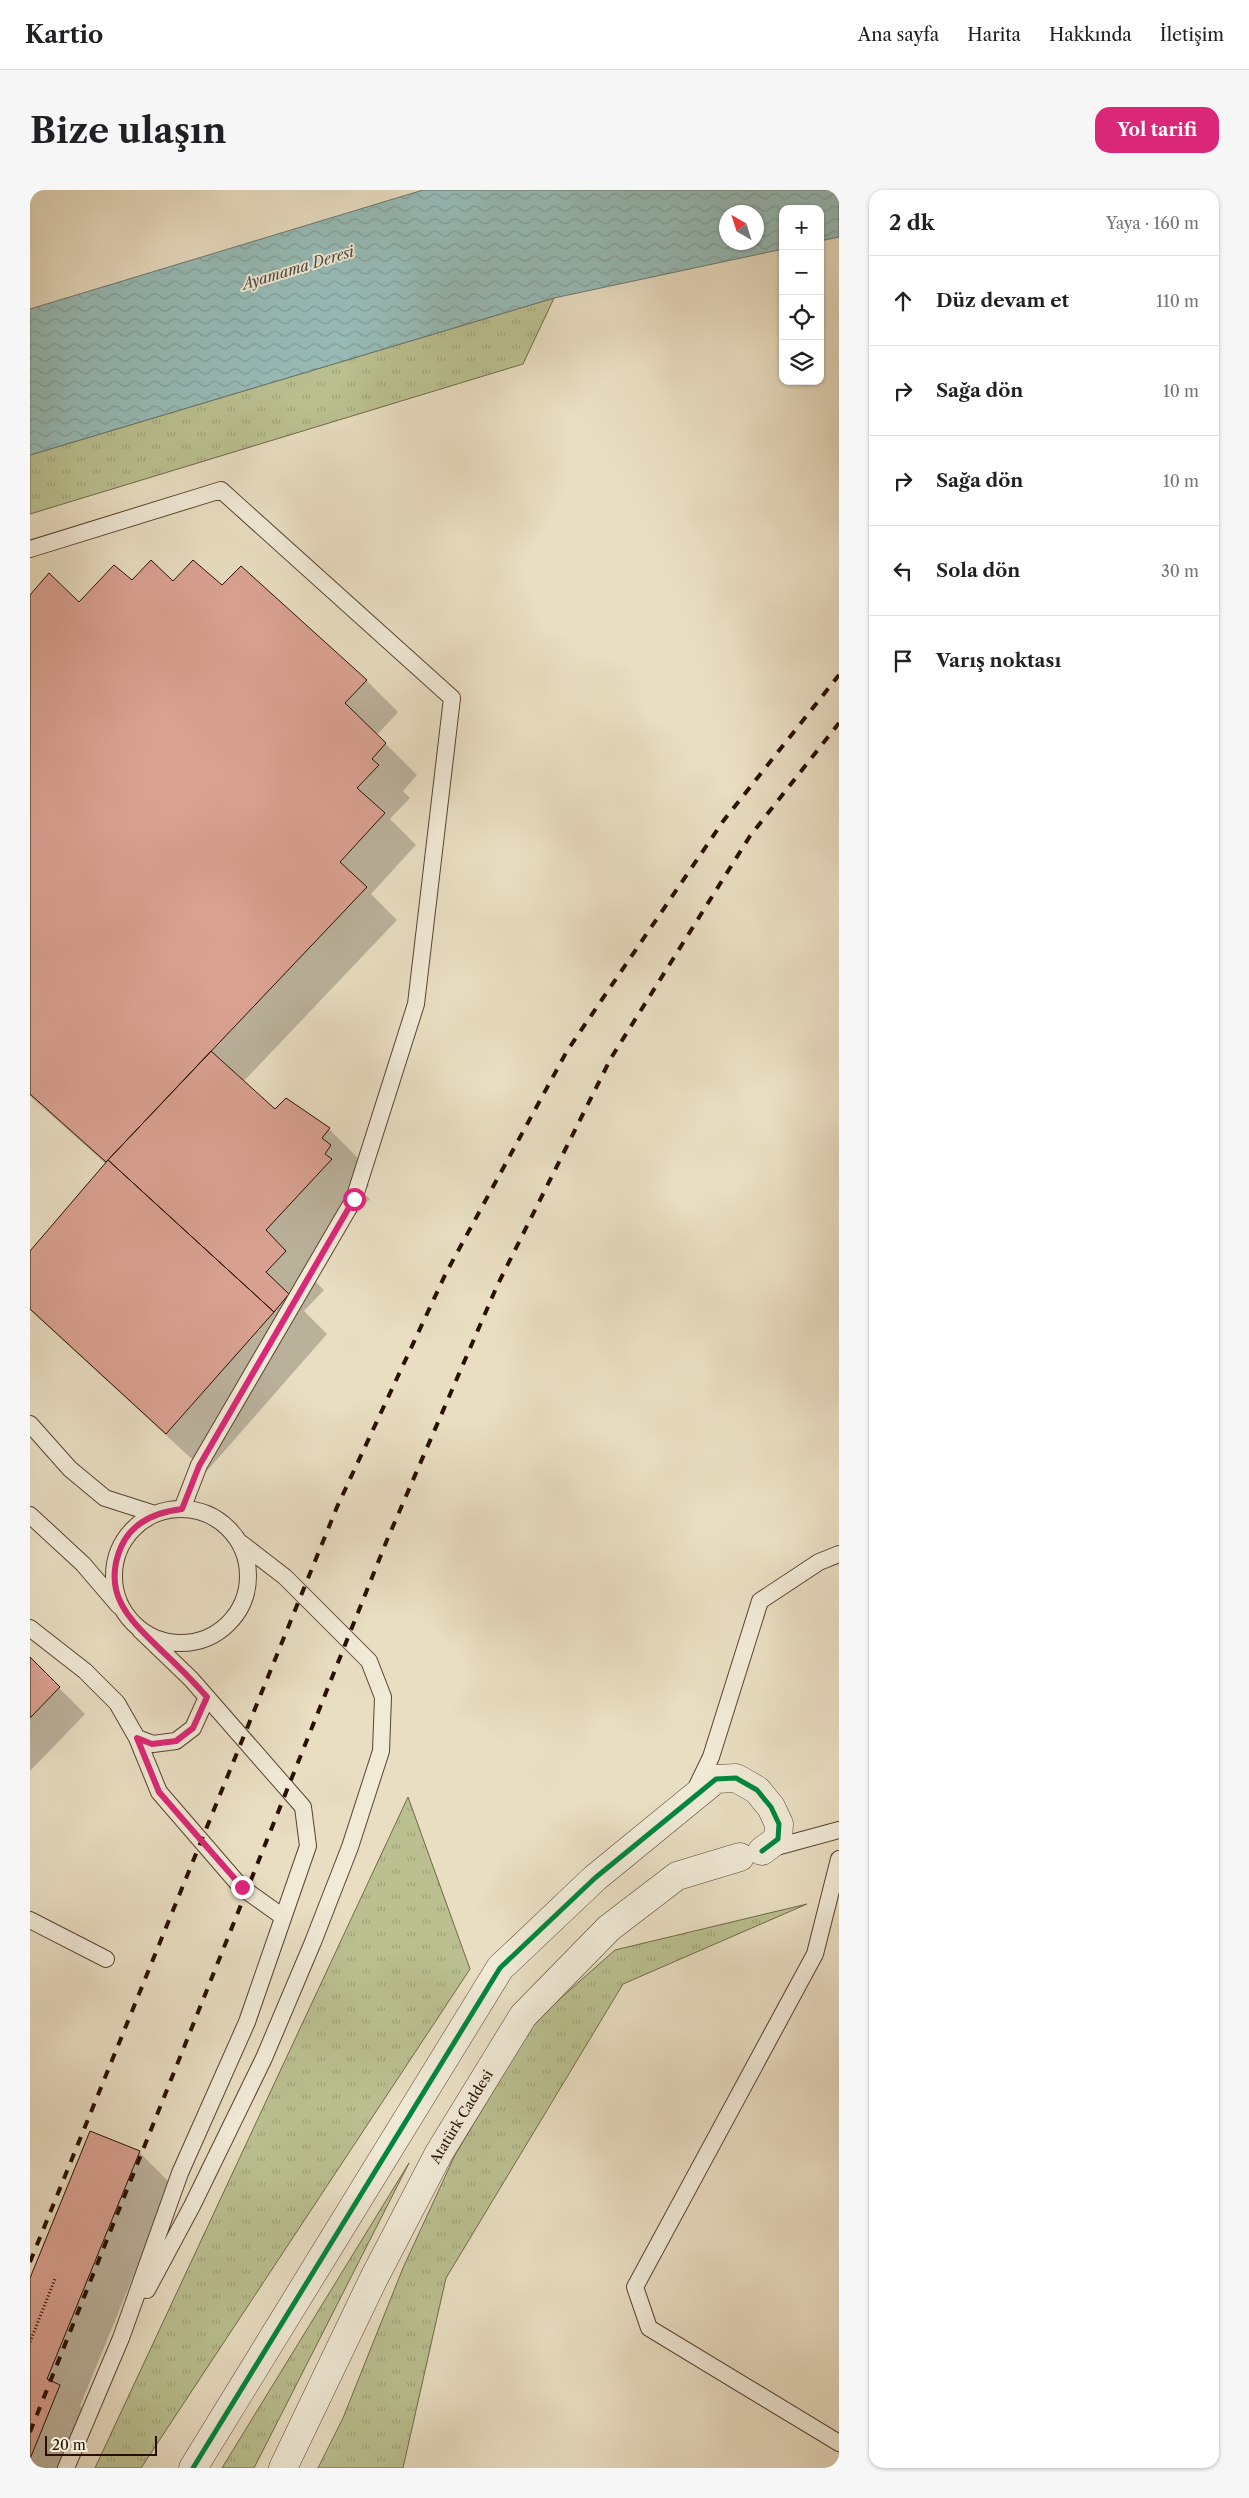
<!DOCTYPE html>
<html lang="tr">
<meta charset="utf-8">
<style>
:root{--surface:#fff;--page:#f6f6f6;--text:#202124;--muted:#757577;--line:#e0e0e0;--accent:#db2777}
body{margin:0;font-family:"Libre Caslon Text",serif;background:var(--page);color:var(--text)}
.controls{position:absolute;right:15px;top:15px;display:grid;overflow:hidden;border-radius:10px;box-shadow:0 1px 4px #0004}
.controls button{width:45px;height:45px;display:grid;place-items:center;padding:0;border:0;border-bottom:1px solid var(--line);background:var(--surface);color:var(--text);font:25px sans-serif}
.compass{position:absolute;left:689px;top:15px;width:45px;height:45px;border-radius:50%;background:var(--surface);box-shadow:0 1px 4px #0004;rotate:321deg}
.scale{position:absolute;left:15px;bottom:12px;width:112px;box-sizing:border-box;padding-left:5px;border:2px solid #280f01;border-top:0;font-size:14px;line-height:18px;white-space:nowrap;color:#280f01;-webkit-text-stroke:4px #f1ead7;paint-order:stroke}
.stop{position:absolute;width:15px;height:15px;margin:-11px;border:4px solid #db2777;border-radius:50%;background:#fff}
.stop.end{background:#db2777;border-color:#fff;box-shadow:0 1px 5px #0008}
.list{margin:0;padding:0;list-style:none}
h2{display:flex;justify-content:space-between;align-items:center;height:65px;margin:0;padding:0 20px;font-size:21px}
h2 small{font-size:16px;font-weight:400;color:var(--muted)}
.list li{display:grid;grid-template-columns:32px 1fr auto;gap:15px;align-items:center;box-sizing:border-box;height:90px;padding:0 20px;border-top:1px solid var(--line)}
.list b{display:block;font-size:19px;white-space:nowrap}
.list em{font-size:16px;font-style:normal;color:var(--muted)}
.icon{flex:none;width:28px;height:28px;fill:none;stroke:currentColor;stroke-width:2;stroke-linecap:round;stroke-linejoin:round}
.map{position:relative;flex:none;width:809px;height:2278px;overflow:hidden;border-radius:15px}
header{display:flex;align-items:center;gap:30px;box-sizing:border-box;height:70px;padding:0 25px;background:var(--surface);border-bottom:1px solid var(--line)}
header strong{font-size:24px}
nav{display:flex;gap:28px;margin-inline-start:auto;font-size:18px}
.intro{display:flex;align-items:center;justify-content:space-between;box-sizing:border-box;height:120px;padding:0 30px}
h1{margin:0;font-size:35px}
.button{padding:12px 22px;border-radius:15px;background:var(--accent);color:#fff;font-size:18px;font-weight:700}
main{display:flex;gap:30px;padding:0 30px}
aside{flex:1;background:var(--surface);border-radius:15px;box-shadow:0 1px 4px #0004}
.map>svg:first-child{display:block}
.grass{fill:url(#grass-tufts);stroke:#716848}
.water{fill:url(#water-waves);stroke:#6b776e;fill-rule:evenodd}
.shadow{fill:#0003}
.building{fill:#daa191;stroke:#280f01}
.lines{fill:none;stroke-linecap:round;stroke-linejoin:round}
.lane-casing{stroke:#584331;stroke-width:18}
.street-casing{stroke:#584331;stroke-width:29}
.path{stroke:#280f01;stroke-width:3;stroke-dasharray:1 2.5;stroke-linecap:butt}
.lane{stroke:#f1ead7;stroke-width:16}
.street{stroke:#f1ead7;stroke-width:28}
.rail{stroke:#280f01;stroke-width:4;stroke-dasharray:9 9;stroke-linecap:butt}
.cycleway-casing{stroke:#f1ead7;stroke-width:8}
.cycleway{stroke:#00873e;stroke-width:5}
.route{stroke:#db2777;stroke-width:6}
.labels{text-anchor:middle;stroke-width:4;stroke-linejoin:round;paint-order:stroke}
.street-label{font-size:14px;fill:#280f01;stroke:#f1ead7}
.water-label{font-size:15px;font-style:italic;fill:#4f4c41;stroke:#f1ead7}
</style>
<header>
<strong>Kartio</strong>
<nav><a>Ana sayfa</a><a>Harita</a><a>Hakkında</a><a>İletişim</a></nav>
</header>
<div class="intro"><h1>Bize ulaşın</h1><a class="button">Yol tarifi</a></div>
<main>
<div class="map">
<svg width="809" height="2278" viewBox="0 0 809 2278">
<defs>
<pattern id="grass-tufts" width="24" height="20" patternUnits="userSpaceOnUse" patternTransform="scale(1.25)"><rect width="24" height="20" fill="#bac090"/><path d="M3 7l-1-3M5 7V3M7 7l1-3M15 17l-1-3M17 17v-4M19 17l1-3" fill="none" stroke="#a0a47a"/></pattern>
<pattern id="water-waves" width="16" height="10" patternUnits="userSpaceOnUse" patternTransform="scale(1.25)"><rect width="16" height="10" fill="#97bcb7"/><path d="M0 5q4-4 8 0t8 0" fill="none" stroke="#82a09c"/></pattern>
</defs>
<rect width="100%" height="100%" fill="#e9dec2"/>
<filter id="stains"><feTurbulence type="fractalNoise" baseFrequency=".004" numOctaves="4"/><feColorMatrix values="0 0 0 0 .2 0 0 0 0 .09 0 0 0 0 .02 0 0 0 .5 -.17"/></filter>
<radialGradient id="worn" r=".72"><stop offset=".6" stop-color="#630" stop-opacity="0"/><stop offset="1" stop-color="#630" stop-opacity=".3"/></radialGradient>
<path class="grass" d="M524,108L493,174L0,324V265Z
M378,1607L440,1779L111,2278H65Z
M777,1714L593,1794L416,2088L373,2278H288L313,2228L373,2078L425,1965L506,1830L585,1760Z
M379,1973L224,2278H192Z"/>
<path class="water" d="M393,0H809V47L790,51V19H753V59L524,108L0,265V119ZM696,22H726V52H696Z"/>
<path class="shadow" d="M211,378L337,491L368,522L347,545L387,585L373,601L380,608L360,629L386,655L341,704L367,730L213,892L245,921L299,939L338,978L330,987L339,995L333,1003L340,1009L274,1080L294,1100L274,1121L297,1144L176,1282L0,1120V1063L76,974L0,906V407L49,413L102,392L193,397Z
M0,1469L55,1524L0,1581Z
M109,1962L141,1994L50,2216L61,2228L41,2278H0V2091Z"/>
<path class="building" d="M121,370L143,391L163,370L192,395L211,376L337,490L315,513L356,553L342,569L349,575L327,598L355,623L310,672L337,697L76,972L0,904V405L19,383L49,412L84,375L102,390Z
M181,861L245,919L256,908L300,938L292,948L301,955L295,964L302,969L236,1040L256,1061L236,1082L259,1104L244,1122L78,970Z
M78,970L244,1122L136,1244L0,1119V1061Z
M0,1467L30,1497L0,1528Z
M60,1941L110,1961L17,2189L30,2195L0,2269V2088Z"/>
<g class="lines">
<defs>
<path id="lane" d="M0,359L191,300L422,508L386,814L324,1009L169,1275L152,1319
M0,1234L40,1279L75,1308L125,1324
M84 1386a67 67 0 1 1 134 0a67 67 0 1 1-134 0Z
M0,1325L53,1374L89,1416
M0,1438L55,1481L87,1513L107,1548
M177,1507L163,1538L146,1551L123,1554L107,1548L129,1602L211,1697L253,1727
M665,1600L681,1567L730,1411L789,1372L809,1364
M739,1659L809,1640
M809,1669L785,1764L605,2097L619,2138L809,2253
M0,1730L76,1769
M117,2100L162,2016L234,1868L283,1752L320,1657L351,1561L353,1507L339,1471L255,1387L211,1353
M36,2278L91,2148L150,1983L217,1832L278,1656L273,1617L161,1489L110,1440"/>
<g id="street">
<path d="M163,2278L470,1778L565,1688L686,1589L706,1588L727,1600L741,1617L749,1634L748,1649L732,1661"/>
<path id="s1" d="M253,2278L344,2088L409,1963L493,1826L579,1738L647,1686L710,1667"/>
</g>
</defs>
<use href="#lane" class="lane-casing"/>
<use href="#street" class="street-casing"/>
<path class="path" d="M0,2152L25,2089"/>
<use href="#lane" class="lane"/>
<use href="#street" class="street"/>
<path class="rail" d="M0,2072L307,1317L416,1083L537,861L694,630L809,485
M0,2242L357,1350L467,1096L581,868L720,646L809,533"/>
<defs>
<path id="cycleway" d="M163,2278L470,1778L565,1688L686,1589L706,1588L727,1600L741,1617L749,1634L748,1649L732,1661"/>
</defs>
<use href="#cycleway" class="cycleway-casing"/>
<use href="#cycleway" class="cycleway"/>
</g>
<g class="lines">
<path class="route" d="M212,1697L129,1602L107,1548L122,1554L146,1551L163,1538L177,1507C163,1491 148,1476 132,1461C100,1430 71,1404 91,1357C102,1332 127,1322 152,1319L169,1276L324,1009"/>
</g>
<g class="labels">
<g class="street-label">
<text dy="5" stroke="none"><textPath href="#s1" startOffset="394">Atatürk Caddesi</textPath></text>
</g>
<g class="water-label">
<text transform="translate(268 78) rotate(-17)" y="5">Ayamama Deresi</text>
</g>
</g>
<rect width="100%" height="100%" filter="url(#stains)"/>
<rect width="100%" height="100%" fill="url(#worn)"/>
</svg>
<div class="controls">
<button>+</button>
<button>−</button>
<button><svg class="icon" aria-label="locate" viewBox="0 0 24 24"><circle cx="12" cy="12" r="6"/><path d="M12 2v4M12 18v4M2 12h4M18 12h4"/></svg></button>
<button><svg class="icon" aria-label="layers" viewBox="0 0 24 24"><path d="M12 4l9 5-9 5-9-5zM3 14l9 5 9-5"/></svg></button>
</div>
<svg class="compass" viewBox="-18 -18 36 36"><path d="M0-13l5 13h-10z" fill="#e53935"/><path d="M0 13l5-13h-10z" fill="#757577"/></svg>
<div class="scale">20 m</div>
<div class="stop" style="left:324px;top:1009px"></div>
<div class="stop end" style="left:212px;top:1697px"></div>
</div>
<aside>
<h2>2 dk<small>Yaya · 160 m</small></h2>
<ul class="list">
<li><svg class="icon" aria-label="ahead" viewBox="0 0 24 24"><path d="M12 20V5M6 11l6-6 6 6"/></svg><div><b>Düz devam et</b></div><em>110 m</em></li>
<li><svg class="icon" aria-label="right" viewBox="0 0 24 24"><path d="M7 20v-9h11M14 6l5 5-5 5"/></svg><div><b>Sağa dön</b></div><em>10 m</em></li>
<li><svg class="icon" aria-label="right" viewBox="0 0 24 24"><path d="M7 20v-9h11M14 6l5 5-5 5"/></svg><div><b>Sağa dön</b></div><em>10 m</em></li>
<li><svg class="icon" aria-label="left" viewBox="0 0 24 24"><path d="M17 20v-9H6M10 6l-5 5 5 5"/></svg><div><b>Sola dön</b></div><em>30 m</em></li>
<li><svg class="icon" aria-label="arrive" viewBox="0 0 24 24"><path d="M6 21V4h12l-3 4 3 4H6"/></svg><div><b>Varış noktası</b></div></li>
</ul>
</aside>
</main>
